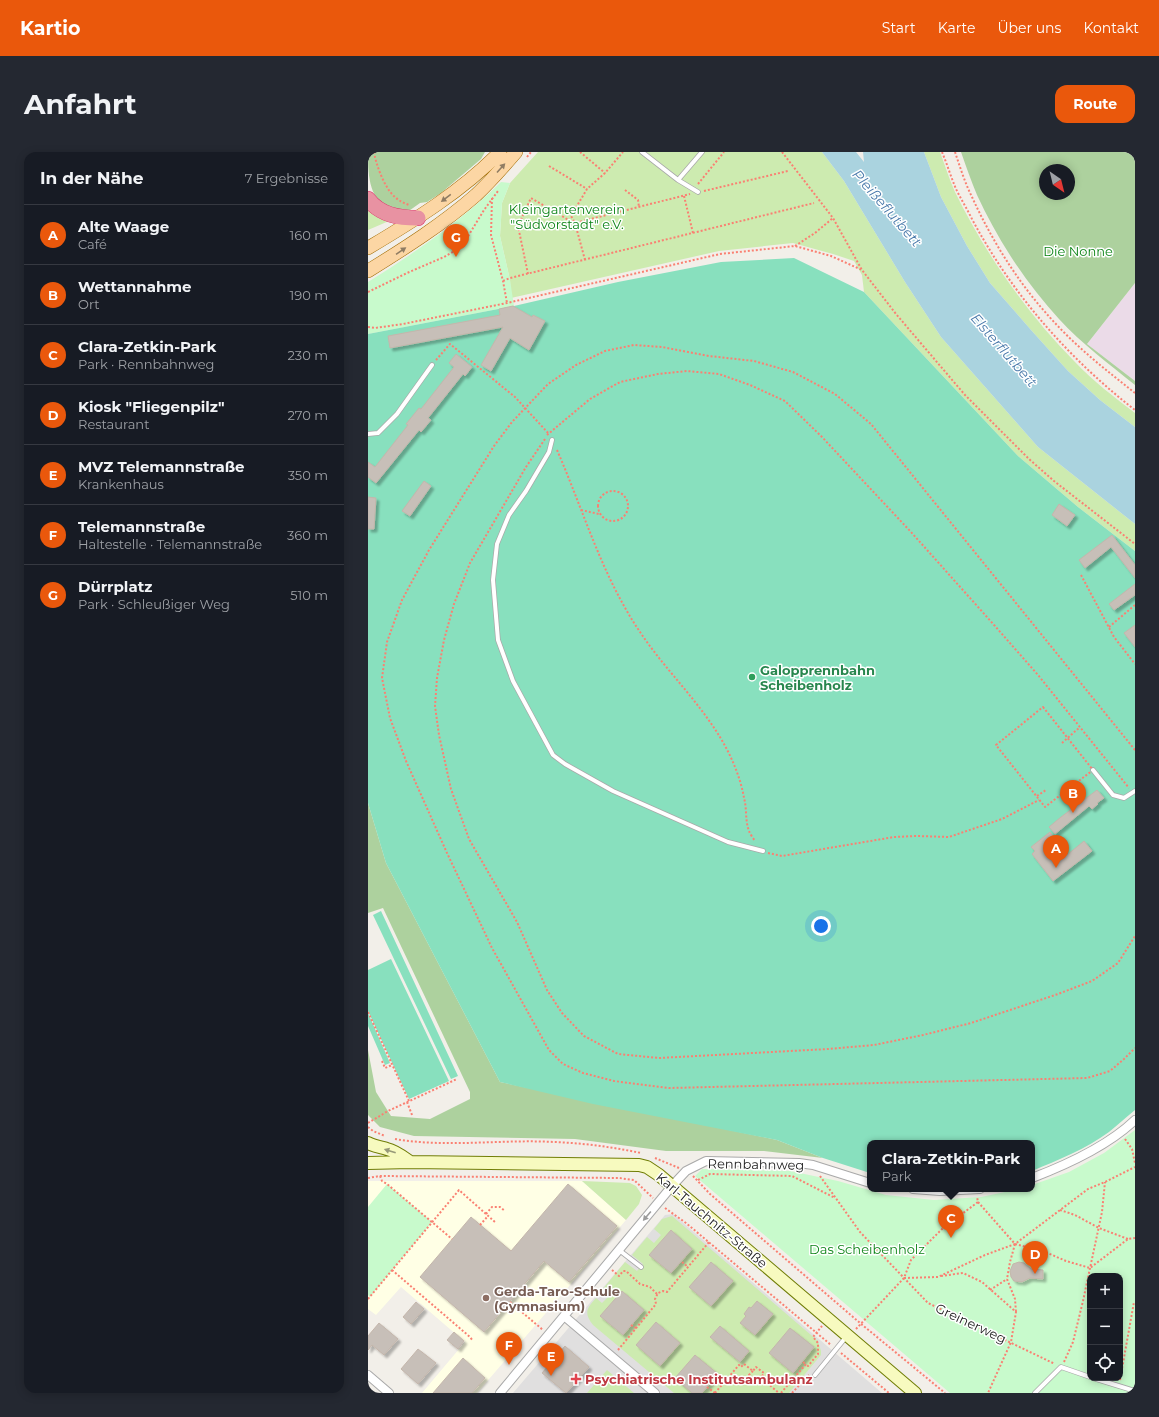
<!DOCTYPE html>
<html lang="de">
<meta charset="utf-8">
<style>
:root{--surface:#171b24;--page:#242831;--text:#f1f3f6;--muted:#9ea1a6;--line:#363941;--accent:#ea580c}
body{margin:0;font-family:Montserrat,sans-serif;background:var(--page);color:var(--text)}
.controls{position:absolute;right:12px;bottom:12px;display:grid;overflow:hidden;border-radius:8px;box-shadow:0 2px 10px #0003}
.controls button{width:36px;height:36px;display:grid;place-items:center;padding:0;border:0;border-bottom:1px solid var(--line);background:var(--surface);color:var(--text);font:20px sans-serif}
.compass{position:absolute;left:671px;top:12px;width:36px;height:36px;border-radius:50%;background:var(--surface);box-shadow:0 2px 10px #0003;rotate:145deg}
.you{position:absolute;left:453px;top:774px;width:14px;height:14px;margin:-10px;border:3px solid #fff;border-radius:50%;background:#1a73e8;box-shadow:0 0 0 6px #1a73e833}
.badge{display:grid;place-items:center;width:26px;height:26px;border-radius:50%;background:var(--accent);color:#fff;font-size:13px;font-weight:700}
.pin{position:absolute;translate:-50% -33px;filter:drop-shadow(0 1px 2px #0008)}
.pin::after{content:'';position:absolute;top:21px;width:14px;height:12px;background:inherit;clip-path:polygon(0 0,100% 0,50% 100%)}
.popup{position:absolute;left:499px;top:988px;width:168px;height:52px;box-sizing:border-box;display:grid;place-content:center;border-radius:8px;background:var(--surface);filter:drop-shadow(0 1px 3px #0005);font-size:13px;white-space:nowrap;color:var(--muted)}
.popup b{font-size:15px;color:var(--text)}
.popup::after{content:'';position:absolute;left:50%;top:100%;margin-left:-8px;border:8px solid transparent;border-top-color:var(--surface)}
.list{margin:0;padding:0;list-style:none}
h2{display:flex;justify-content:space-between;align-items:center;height:52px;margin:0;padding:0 16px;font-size:17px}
h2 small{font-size:13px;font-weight:400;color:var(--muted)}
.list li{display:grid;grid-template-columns:26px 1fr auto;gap:12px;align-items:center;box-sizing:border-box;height:60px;padding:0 16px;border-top:1px solid var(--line)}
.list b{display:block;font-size:15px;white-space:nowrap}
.list p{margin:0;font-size:13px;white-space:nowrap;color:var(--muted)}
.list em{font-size:13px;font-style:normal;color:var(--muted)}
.icon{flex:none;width:22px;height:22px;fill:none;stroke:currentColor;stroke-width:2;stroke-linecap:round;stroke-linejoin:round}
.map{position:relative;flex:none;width:767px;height:1241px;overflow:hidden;border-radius:12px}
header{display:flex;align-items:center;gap:24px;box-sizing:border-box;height:56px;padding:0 20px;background:var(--accent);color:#fff}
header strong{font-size:19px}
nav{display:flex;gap:22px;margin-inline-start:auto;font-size:14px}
.intro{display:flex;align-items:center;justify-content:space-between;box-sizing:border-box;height:96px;padding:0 24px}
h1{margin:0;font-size:28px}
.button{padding:10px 18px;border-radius:12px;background:var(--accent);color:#fff;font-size:14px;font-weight:700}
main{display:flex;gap:24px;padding:0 24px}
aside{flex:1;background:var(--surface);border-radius:12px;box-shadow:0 2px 10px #0003}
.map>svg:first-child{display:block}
.residential{fill:#e0dfdf}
.industrial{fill:#ebdbe8}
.education{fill:#ffffe5}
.grass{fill:#cdebb0}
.forest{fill:#add19e;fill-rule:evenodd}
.park{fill:#c8facc;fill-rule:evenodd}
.pitch{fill:#88e0be}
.water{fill:#aad3df}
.building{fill:#c7bfb8;stroke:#c4b6ab;filter:url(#shadow)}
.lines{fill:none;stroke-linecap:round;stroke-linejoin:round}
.lane-casing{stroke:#a9a9a9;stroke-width:5.5}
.street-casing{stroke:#a9a9a9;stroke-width:10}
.secondary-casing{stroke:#707d05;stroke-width:14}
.primary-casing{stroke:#a06b00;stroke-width:14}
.highway-casing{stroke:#dc2a67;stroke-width:16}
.path{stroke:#fa8072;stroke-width:2;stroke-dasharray:2 2;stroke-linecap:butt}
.lane{stroke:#fff;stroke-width:4}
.street{stroke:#fff;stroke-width:8}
.secondary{stroke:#f7fabf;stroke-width:12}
.primary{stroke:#fcd6a4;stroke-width:13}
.highway{stroke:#e892a2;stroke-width:15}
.oneway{fill:#8f7c63}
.oneway2{fill:#979978}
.oneway3{fill:#9c9c9c}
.leisure-dot{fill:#2e9e5b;stroke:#fff;stroke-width:1.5}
.education-dot{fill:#8d6e63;stroke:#fff;stroke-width:1.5}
.health-dot{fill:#e0444e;stroke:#fff;stroke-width:1.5}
.labels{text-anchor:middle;stroke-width:3;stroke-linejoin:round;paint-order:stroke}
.park-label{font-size:13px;fill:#0c8416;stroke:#fff}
.leisure-label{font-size:13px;font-weight:bold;fill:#27864d;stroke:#fff;text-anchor:start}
.street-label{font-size:13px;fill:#222;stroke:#fff}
.education-label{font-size:13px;font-weight:bold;fill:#785e54;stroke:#fff;text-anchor:start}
.health-label{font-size:13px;font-weight:bold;fill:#be3a42;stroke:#fff;text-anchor:start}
.water-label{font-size:14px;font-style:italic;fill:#4a7aab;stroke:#fff}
</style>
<header>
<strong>Kartio</strong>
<nav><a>Start</a><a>Karte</a><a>Über uns</a><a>Kontakt</a></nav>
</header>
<div class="intro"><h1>Anfahrt</h1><a class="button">Route</a></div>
<main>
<aside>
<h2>In der Nähe<small>7 Ergebnisse</small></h2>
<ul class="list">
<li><span class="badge">A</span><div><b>Alte Waage</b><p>Café</p></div><em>160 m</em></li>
<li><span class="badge">B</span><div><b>Wettannahme</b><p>Ort</p></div><em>190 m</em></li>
<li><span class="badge">C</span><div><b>Clara-Zetkin-Park</b><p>Park · Rennbahnweg</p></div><em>230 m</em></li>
<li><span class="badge">D</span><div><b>Kiosk &quot;Fliegenpilz&quot;</b><p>Restaurant</p></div><em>270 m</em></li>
<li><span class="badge">E</span><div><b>MVZ Telemannstraße</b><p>Krankenhaus</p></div><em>350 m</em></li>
<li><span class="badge">F</span><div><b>Telemannstraße</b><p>Haltestelle · Telemannstraße</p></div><em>360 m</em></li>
<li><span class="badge">G</span><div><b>Dürrplatz</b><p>Park · Schleußiger Weg</p></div><em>510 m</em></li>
</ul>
</aside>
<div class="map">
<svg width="767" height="1241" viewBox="0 0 767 1241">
<defs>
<filter id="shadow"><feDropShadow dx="3" dy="3" stdDeviation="1" flood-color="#0004"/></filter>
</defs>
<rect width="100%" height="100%" fill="#f2efe9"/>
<path class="residential" d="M305,1062L361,1110L514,1241H145L297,1063Z"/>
<path class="industrial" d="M767,131V229L719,192Z"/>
<path class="education" d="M0,1029H214L258,1068L109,1241H54L97,1190L33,1135L8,1163L0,1157Z"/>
<path class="grass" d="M170,0H454L476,29L537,130L573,185L670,295L767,372V399L710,355L650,304L496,140L494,123L486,109L465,102L425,91L351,99L143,146L142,128L132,84L134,51L142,31Z
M556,0H572C577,13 581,27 587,40C618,103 658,160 707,210C725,229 746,245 767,261V275L732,248L700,219L663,178L622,131L599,94L573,45Z
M0,56L21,69L0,78Z
M214,1029L262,1031L268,1034L274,1043L271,1052L258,1068Z
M304,1064L450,1189L453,1199V1203L421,1241H306L225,1173C216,1161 218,1157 228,1146L234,1151L241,1144L234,1138L257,1110L269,1119L275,1112L264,1103L279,1085L286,1091L293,1083L286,1077L294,1067Z
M239,1218L266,1241H219Z"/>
<path class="forest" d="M0,0H117L113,7L73,41L59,50L52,51L38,61C32,59 25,58 20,56C0,46 0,19 0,0Z
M593,0H767V131L719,192L767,229V233C741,212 714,192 691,167C657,130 630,88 609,43C603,29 598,14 593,0ZM677,18H701V42H677Z
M0,651L18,711L132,930L409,988L455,1006L396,999H298L207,987L46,984L12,975L0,963V898L8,940L23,964L62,967L102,947V940L15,756L0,761Z"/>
<path class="park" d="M133,30L142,31L134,51L132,84L142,128L146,154L0,182V130C48,100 93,69 133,30Z
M767,978V1241H582L327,1024L334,1017L422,1019L470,1029L518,1043L566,1048L613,1045L651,1037H664V1033L701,1020L736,1001ZM722,1124H752V1226H722Z
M19,1032L64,1070L2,1145L0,1143V1055Z"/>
<path class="pitch" d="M426,106L496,140L650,304L710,355L767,399V958C758,965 750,973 741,980C718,997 690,1008 664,1019V991H502V1021L455,1006L409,988L225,952L132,930L18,711L0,651V182L146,154L250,130L353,110Z
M13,759L90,924L83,927L5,763Z
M23,807L81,929L41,947L0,859V818Z
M0,861L22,911L17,913L0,874Z"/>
<path class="water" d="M454,0H488L496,10L495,0H556L573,45L599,94L622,131L663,178L700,219L732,248L767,275V372L670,295L573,185L537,130L476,29Z"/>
<path class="building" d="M145,154L164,165L165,163L177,169L161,198L142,186L123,219L113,213L135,175L22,196L20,184L132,163L131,157Z
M88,202L104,215L97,224L95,222L60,266L63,268L53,280L51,278L8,331L0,325V310L7,315L40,273L38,272L51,256L53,257L86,215L81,211Z
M56,329L63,334L42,364L34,359Z
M0,345L8,346L6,377H0Z
M691,352L707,363L699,374L684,363Z
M744,383L767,413V426L743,395L717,416L711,408Z
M767,432V443L746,458L741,452Z
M767,473V495L756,481Z
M729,638L736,646L729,651L730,652L724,657L721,654L687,682L681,675L693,665Z
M682,680L699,703L716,689L724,699L685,729L664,702L667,699L663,695Z
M200,1032L249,1074L201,1130L176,1109L116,1180L52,1125L103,1065L143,1099Z
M303,1078L324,1097L303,1121L281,1103Z
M343,1110L365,1129L343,1154L321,1135Z
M651,1110L656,1111L663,1117L675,1118V1127L662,1126L654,1130L646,1129L643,1125L642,1119L645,1112Z
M254,1139L276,1158L255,1183L232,1164Z
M389,1149L405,1162L387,1183L372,1171L378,1164L376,1162L381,1155L383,1156Z
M48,1150L56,1157L43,1172L35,1165Z
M288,1170L312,1191L292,1214L268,1193Z
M11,1171L30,1187L16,1203L4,1193L0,1198V1184Z
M352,1174L381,1199L372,1210L342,1185Z
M422,1176L446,1195L425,1221L401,1201Z
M86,1180L96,1189L90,1197L79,1188Z
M197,1194L221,1215L198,1241L174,1221Z
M50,1197L68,1211L50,1232L33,1217Z
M327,1203L350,1222L334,1241H324L307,1226Z
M95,1206L117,1226L104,1241H65Z"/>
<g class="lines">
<defs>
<path id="lane" d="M274,0L310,28L330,40
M310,28L334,0
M0,282L10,281L29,262L64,213
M184,288L181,300L158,339L141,363L129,392L125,428L130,488L145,529L185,603L197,612L245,639L360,690L395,699
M725,618L745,643L756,646L767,639
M251,1098L273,1115
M447,1223L478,1185
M725,1226L767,1239
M667,1241L693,1215L722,1225"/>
<path id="street" d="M664,1026C698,1013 741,993 767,968
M545,1037L572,1039L612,1037
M196,1164L287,1241
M0,1223L21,1241
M132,1241L304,1034L318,1019L338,1009L431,1011L445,1013L502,1031"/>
<path id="secondary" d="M0,991C6,994 12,995 19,997C28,999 35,1005 42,1010
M0,1011L42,1010L271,1013L279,1015L291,1023L547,1241"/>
<path id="primary" d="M0,96C47,68 94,39 132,0
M0,119C37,96 75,72 108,43C122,30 135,15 148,0"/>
<path id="highway" d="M0,47C12,63 31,66 50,66"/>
</defs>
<use href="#lane" class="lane-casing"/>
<use href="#street" class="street-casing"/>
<use href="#secondary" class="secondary-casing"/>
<use href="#primary" class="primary-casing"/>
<use href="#highway" class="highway-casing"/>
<path class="path" d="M6,0C8,13 17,37 27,45C31,49 36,51 41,53
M212,0L237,21
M414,0L465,66L494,118L528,162L597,243L661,307L686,329L767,392
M574,0C579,12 583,25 588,37C593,47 599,57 604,67C644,142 700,206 767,258
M587,0C592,15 597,31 604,45C625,91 653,135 687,171C711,197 739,219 767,241
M159,5L163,0
M181,14L219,37
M330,32L356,0
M257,38L270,48L271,55
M336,39L420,19
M316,44L325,81
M124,46L123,83L135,129L139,151
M427,94L447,81L465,66
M217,108L207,71L203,64L219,37L237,21L255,0
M160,122L150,74L163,46L204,70L207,71L322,42
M135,129L142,126L446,51
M0,140L39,121L76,105L88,98L99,86L116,58L130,39
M0,175L7,176L35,172L139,151L352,102L427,94L463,104L494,118
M68,208L82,192L147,245L181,282
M179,283L222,247L252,230L290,222L319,219L351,222L382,233L417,249L454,285L543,380L627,474L670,523L761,636
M177,287L158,315L102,411L86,452L76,488L69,526L67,554L71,583L83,637L101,687L149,770L179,838L194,861L216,884L250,902L291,906L460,897L506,893L555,883L603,871L690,842L724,829L750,811L767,784
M189,298C216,360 234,424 272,480C298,519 333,551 356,592C365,608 373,628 376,646C379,656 377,669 381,679C382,682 385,686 387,689
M230 354a15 15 0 1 1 30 0a15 15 0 1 1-30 0Z
M213,358L231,362
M713,423L746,485L767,512
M741,475L767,453
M675,555L725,618L677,655L628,593Z
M694,591L712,575
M767,598L503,272L467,242L425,220L386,209L341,204L294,195L266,193L237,199L208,213L180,232L144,270L126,294L61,398L34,448L19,490L14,526L22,566L38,609L79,701L124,796L181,898L195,912L215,921L246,929L301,936L719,926L742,919L756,907L767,896
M669,644L678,638
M400,701L414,704L526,685L548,684L581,685L634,667L671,648
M0,860L41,949
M14,909L17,916L24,913
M39,950L44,963
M0,971L20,959L89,927
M0,975L5,979L17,984
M27,987C79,996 133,987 186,990C215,991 244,995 273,1001
M757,987L764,997L767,1011
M287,1006L311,1016
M12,1024L14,1029L19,1032L84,1087
M325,1024L342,1042L492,1171L577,1241
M452,1024L492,1080L560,1151L687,1212
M0,1026L12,1024L251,1026L266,1028L285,1046
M330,1028L342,1022L424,1024L467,1046
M610,1050L647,1092L675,1099L698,1109L722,1116L760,1087L767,1086
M297,1056L318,1071L463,1193
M692,1058L707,1063L731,1076L760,1087
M118,1062L124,1055H132L137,1059
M112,1073L120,1064
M647,1092L642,1110L639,1127L647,1147L648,1160
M314,1110L320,1115
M24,1118L102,1185L105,1189
M244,1118L251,1124L255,1119H258L272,1132L282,1135L289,1142
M573,1124L595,1121L614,1130L648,1160L643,1190L620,1241
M536,1126L570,1125L617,1103L647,1092L720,1037L737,1030L767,1015
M622,1138L639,1127
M0,1147L91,1038L127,1070
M142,1150L175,1178
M263,1173L268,1176
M488,1177L536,1126L543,1108L575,1076L610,1050L609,1045
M250,1198L288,1152L287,1147L290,1141L295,1139L299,1140L341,1090
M473,1201L521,1241
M435,1210L438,1212
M696,1210L705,1190L715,1149L734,1060L737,1030
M385,1219L381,1223L389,1230L392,1226
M752,1228L766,1150
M339,1235L347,1241
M347,1241L371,1213L373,1215L376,1212L385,1219L388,1215L396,1221L393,1226L411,1241
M413,1241L438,1212L440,1214L450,1202V1191L445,1185L454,1174
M424,1241L441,1223"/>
<use href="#lane" class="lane"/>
<use href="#street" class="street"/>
<use href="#secondary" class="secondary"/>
<use href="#primary" class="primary"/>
<use href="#highway" class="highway"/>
</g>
<defs><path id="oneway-solid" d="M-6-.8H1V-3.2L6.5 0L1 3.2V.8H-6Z"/></defs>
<g class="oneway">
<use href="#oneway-solid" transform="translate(133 16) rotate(-48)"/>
<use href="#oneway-solid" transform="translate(78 46) rotate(143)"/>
<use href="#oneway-solid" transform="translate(33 99) rotate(-34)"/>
</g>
<use class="oneway2" href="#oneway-solid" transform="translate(22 999) rotate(-162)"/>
<use class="oneway3" href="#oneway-solid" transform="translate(279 1064) rotate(130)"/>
<circle class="leisure-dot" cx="384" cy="525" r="4"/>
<circle class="education-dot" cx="118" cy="1146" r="4"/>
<path class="health-dot" d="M206 1221h4v4h4v4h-4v4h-4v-4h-4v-4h4z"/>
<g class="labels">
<g class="park-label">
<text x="199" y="62">Kleingartenverein<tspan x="199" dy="15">"Südvorstadt" e.V.</tspan></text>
<text x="710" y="104">Die Nonne</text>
<text x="499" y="1102">Das Scheibenholz</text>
</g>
<g class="leisure-label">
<text x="392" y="523">Galopprennbahn<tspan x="392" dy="15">Scheibenholz</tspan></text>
</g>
<g class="street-label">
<text transform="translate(388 1012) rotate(1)" y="5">Rennbahnweg</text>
<text transform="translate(344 1068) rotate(40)" y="5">Karl-Tauchnitz-Straße</text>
<text transform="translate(603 1171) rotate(25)" y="5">Greinerweg</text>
</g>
<g class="education-label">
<text x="126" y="1144">Gerda-Taro-Schule<tspan x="126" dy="15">(Gymnasium)</tspan></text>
</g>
<g class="health-label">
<text x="217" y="1232">Psychiatrische Institutsambulanz</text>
</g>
<g class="water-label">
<text transform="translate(519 56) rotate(49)" y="5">Pleißeflutbett</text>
<text transform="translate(636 198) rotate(49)" y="5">Elsterflutbett</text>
</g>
</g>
</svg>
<div class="controls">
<button>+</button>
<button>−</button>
<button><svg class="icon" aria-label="locate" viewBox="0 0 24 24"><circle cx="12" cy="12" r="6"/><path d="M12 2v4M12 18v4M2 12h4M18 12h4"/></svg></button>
</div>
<svg class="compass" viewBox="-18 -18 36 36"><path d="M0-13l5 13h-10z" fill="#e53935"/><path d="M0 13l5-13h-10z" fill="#9ea1a6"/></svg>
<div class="you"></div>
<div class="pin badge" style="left:688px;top:716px">A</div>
<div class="pin badge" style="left:705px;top:661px">B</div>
<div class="pin badge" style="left:583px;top:1086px">C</div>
<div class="popup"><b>Clara-Zetkin-Park</b>Park</div>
<div class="pin badge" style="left:667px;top:1122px">D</div>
<div class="pin badge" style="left:183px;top:1224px">E</div>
<div class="pin badge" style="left:141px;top:1213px">F</div>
<div class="pin badge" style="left:88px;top:105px">G</div>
</div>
</main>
